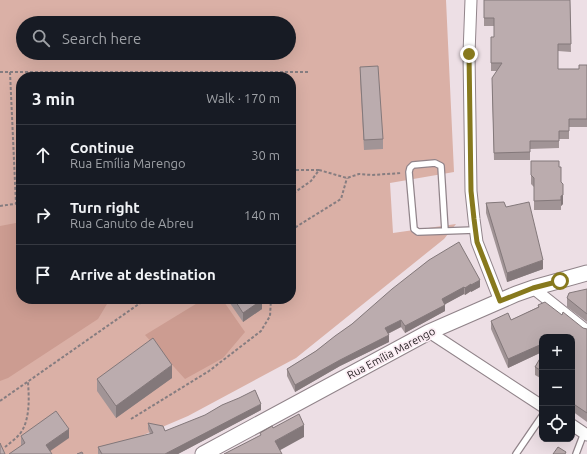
<!DOCTYPE html>
<meta charset="utf-8">
<style>
:root{--surface:#171b24;--page:#20242c;--text:#f1f3f6;--muted:#9ea1a6;--line:#363941}
body{margin:0;font-family:Ubuntu,sans-serif;background:var(--page);color:var(--text)}
.controls{position:absolute;right:12px;bottom:12px;display:grid;overflow:hidden;border-radius:8px;box-shadow:0 4px 16px #0002}
.controls button{width:36px;height:36px;display:grid;place-items:center;padding:0;border:0;border-bottom:1px solid var(--line);background:var(--surface);color:var(--text);font:20px sans-serif}
.stop{position:absolute;width:12px;height:12px;margin:-9px;border:3px solid #87791d;border-radius:50%;background:#fff}
.stop.end{background:#87791d;border-color:#fff;box-shadow:0 1px 4px #0008}
.list{margin:0;padding:0;list-style:none}
h2{display:flex;justify-content:space-between;align-items:center;height:52px;margin:0;padding:0 16px;font-size:17px}
h2 small{font-size:13px;font-weight:400;color:var(--muted)}
.list li{display:grid;grid-template-columns:26px 1fr auto;gap:12px;align-items:center;box-sizing:border-box;height:60px;padding:0 16px;border-top:1px solid var(--line)}
.list b{display:block;font-size:15px;white-space:nowrap}
.list p{margin:0;font-size:13px;white-space:nowrap;color:var(--muted)}
.list em{font-size:13px;font-style:normal;color:var(--muted)}
.icon{flex:none;width:22px;height:22px;fill:none;stroke:currentColor;stroke-width:2;stroke-linecap:round;stroke-linejoin:round}
.map{position:relative;flex:none;width:587px;height:454px;overflow:hidden}
.search{position:absolute;background:var(--surface);box-shadow:0 4px 16px #0002;left:16px;top:16px;width:280px;height:44px;display:flex;align-items:center;gap:10px;box-sizing:border-box;padding:0 14px;border-radius:22px;color:var(--muted);font-size:15px}
.panel{position:absolute;background:var(--surface);box-shadow:0 4px 16px #0002;left:16px;top:72px;width:280px;height:232px;border-radius:16px}
.map>svg:first-child{display:block}
.green{fill:#dab0a6;fill-rule:evenodd}
.forest{fill:#cc9c91}
.lines{fill:none;stroke-linecap:round;stroke-linejoin:round}
.lane-casing{stroke:#91848a;stroke-width:8}
.street-casing{stroke:#91848a;stroke-width:13}
.secondary-casing{stroke:#91848a;stroke-width:17}
.path{stroke:#867d80;stroke-width:2;stroke-dasharray:3 2;stroke-linecap:butt}
.lane{stroke:#fff;stroke-width:5.5}
.street{stroke:#fff;stroke-width:11}
.secondary{stroke:#fff;stroke-width:15}
.wall{fill:#a19496}
.shaded-wall{fill:#83787a}
.building{fill:#bbacae;stroke:#83787a}
.route{stroke:#87791d;stroke-width:5}
.labels{text-anchor:middle;stroke-width:3.5;stroke-linejoin:round;paint-order:stroke}
.street-label{font-size:11px;fill:#292426;stroke:#fbecf3}
</style>
<div class="map">
<svg width="587" height="454" viewBox="0 0 587 454">
<rect width="100%" height="100%" fill="#eddfe5"/>
<path class="green" d="M0,0H446L454,172L390,183L393,233L456,224L444,239L296,358L188,416L99,454H0ZM23,23H289V53H23ZM21,77H291V299H21Z"/>
<path class="forest" d="M21,222V299H110L98,319L8,378L0,381V226Z
M204,299H222L245,332L223,358L185,379L145,335Z"/>
<g class="lines">
<defs>
<path id="lane" d="M445,231L441,166L435,163L413,165L410,168L409,172L414,229L418,232L475,230
M516,454L542,416
M576,454L584,433"/>
<path id="street" d="M471,0L469,54L471,191L474,219L477,242L500,301
M533,288L587,331
M429,332L542,406
M572,425L587,435"/>
<path id="secondary" d="M203,454L429,332L516,294L533,288L587,273"/>
</defs>
<use href="#lane" class="lane-casing"/>
<use href="#street" class="street-casing"/>
<use href="#secondary" class="secondary-casing"/>
<path class="path" d="M0,72H310
M10,72L16,204
M141,72L142,77
M291,170H319L311,181L291,195
M319,170L347,178L359,174L372,175L402,173
M0,206L21,203
M291,230L341,199L347,178
M0,401L146,299
M131,419L209,371L261,331L270,316L271,299
M5,447C11,442 19,437 23,429C30,415 29,397 28,382"/>
<use href="#lane" class="lane"/>
<use href="#street" class="street"/>
<use href="#secondary" class="secondary"/>
</g>
<path class="wall" d="M484,0H570L571,52L558,51V69H579L587,65V127H569V139H559V148L530,149V160H494L492,86L497,71H491V37H494V26H484Z
M360,67L383,139V149L364,150L360,77Z
M531,161L559,167L561,182L563,184V204L561,206V210H534V187L531,184Z
M486,203L506,207L543,269L507,282L486,213Z
M429,260L480,287L471,292V291L465,295L464,294L445,304V311L405,333L401,327L388,334L389,342L340,366L295,392L287,376V369L316,351L352,324Z
M587,289V322L567,307V298Z
M227,299H262V309L243,322Z
M538,305L562,315L583,328L587,329V422L572,411V337H542V352L508,368L491,329V321L511,320L538,307Z
M542,355V379L535,375V367Z
M172,378L116,418L97,391V379Z
M261,410L178,454H98V447L150,434L148,429V423L165,431Z
M21,436L69,438L21,446Z"/>
<path class="shaded-wall" d="M563,195V204L561,206V196Z
M543,260V269L507,282V273Z
M480,280V287L471,292V285Z
M471,284V291L465,295V288Z
M464,287V294L442,306V299Z
M262,300V309L243,322V313Z
M445,305V311L405,333V326Z
M401,320V327L385,335V328Z
M389,335V342L340,366L295,392V385L340,360Z
M542,344V352L508,368V359Z
M172,365V378L116,418V406Z
M261,404V410L178,454H165Z
M304,425V437L275,453V441Z
M69,429V438L46,454V445Z"/>
<path class="building" d="M484,0H570L571,44H558V69H579V65H587V119H569V131H559V141H530V152L494,153L492,78L502,63H491V37H494V18H484Z
M378,66L383,139L364,140L360,67Z
M531,161H559V167H561V182L563,184V195L561,196V200L534,201V178L531,175Z
M504,202L506,207L529,202L543,260L507,273L486,203Z
M459,242L480,280L471,285V284L465,288L464,287L442,299L445,305L405,326L401,320L385,328L389,335L340,360L295,385L287,369L316,351L335,336L352,324L392,289L429,260Z
M587,289V314L567,298L569,293Z
M234,299H262V300L243,313Z
M545,302L562,315L563,312L583,328L587,329V413L572,403V337H542V344L508,359L491,321L508,313L511,320L539,307L538,305Z
M153,338L172,365L116,406L97,379Z
M542,355V371L535,367Z
M255,390L261,404L165,454H102L98,447L153,433L148,423L163,426L165,431L205,415L222,405L239,398Z
M56,411L69,429L46,445L52,454H9L25,443L21,436Z
M299,414L304,425L275,441L282,454H224L261,435L260,433L272,426L273,428Z
M0,443L5,454H0Z
M558,447L566,452L565,454H553Z
M82,452L83,454H77Z"/>
<g class="lines">
<path class="route" d="M469,54L471,191L474,219L477,242L500,301L533,288L560,281"/>
</g>
<g class="labels">
<g class="street-label">
<text transform="translate(391 353) rotate(-28)" y="4">Rua Emília Marengo</text>
</g>
</g>
</svg>
<div class="controls">
<button>+</button>
<button>−</button>
<button><svg class="icon" aria-label="locate" viewBox="0 0 24 24"><circle cx="12" cy="12" r="6"/><path d="M12 2v4M12 18v4M2 12h4M18 12h4"/></svg></button>
</div>
<div class="stop" style="left:560px;top:281px"></div>
<div class="stop end" style="left:469px;top:54px"></div>
<div class="search"><svg class="icon" aria-label="search" viewBox="0 0 24 24"><circle cx="10" cy="10" r="6"/><path d="M15 15l6 6"/></svg>Search here</div>
<section class="panel">
<h2>3 min<small>Walk · 170 m</small></h2>
<ul class="list">
<li><svg class="icon" aria-label="ahead" viewBox="0 0 24 24"><path d="M12 20V5M6 11l6-6 6 6"/></svg><div><b>Continue</b><p>Rua Emília Marengo</p></div><em>30 m</em></li>
<li><svg class="icon" aria-label="right" viewBox="0 0 24 24"><path d="M7 20v-9h11M14 6l5 5-5 5"/></svg><div><b>Turn right</b><p>Rua Canuto de Abreu</p></div><em>140 m</em></li>
<li><svg class="icon" aria-label="arrive" viewBox="0 0 24 24"><path d="M6 21V4h12l-3 4 3 4H6"/></svg><div><b>Arrive at destination</b></div></li>
</ul>
</section>
</div>
